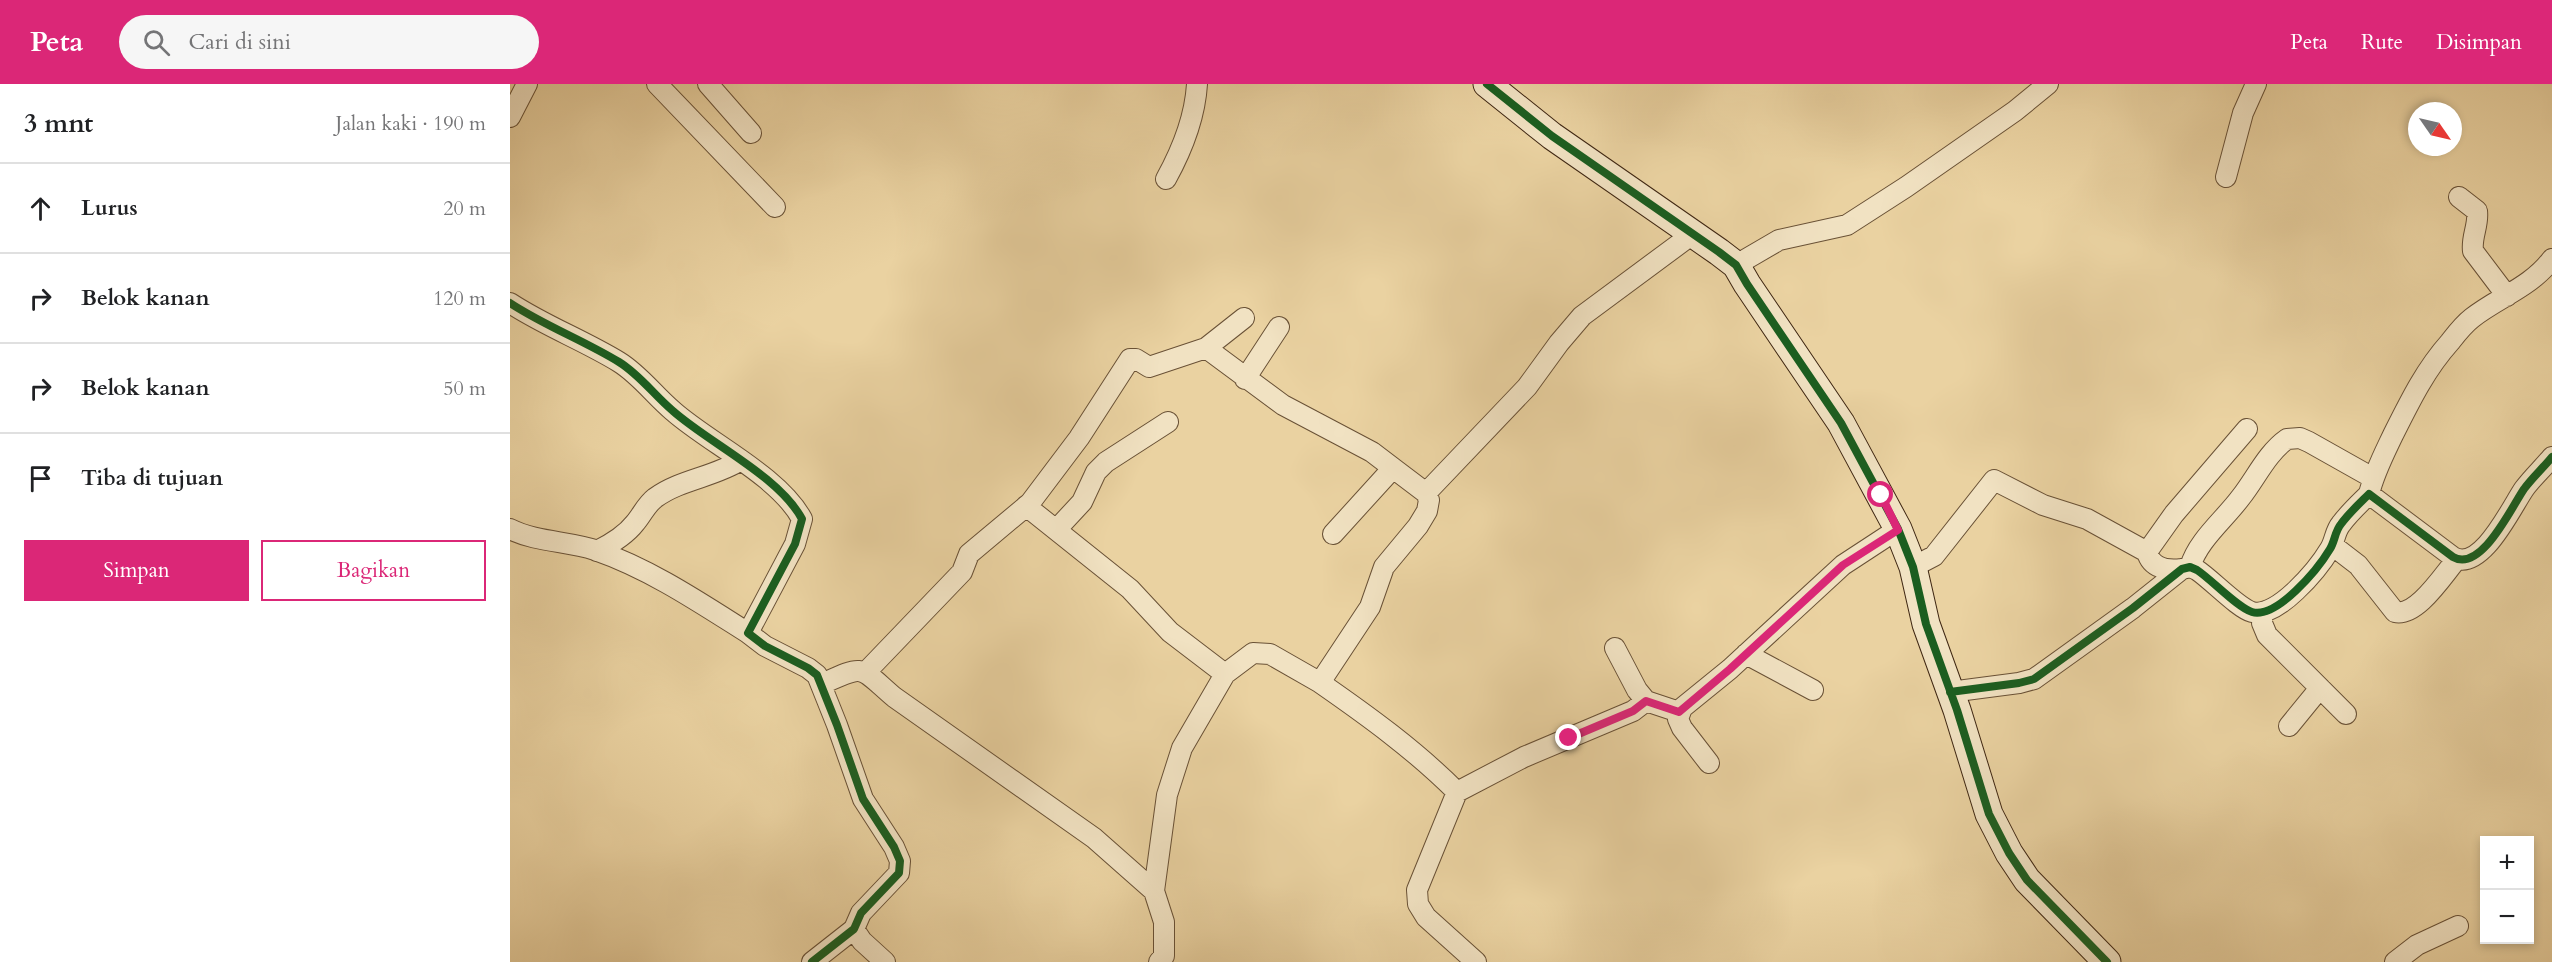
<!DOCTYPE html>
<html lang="id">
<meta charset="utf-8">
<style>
:root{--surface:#fff;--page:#f6f6f6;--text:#202124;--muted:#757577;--line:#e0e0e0;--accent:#db2777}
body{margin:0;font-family:Cardo,serif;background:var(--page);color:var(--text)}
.controls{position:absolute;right:18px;bottom:18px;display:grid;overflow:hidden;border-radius:0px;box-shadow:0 3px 9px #0003}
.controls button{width:54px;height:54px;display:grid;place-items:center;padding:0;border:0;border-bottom:2px solid var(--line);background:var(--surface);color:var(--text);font:30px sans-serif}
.compass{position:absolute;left:1898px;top:18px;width:54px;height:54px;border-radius:50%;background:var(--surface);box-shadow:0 3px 9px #0003;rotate:124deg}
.stop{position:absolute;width:18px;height:18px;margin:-14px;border:4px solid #db2777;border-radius:50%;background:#fff}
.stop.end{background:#db2777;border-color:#fff;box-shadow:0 2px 6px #0008}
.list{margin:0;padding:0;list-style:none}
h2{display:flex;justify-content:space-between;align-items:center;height:78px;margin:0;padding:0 24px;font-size:26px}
h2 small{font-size:20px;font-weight:400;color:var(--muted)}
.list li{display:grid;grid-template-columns:39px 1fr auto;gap:18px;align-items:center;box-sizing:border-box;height:90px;padding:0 24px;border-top:2px solid var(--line)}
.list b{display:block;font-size:22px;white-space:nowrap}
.list em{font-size:20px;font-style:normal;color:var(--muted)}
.actions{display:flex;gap:12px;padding:18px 24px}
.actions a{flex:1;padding:14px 0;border:2px solid var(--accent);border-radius:0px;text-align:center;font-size:21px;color:var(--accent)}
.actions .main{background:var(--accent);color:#fff}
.icon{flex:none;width:33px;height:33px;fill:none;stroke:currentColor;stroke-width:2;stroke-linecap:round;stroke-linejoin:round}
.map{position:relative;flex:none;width:2042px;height:878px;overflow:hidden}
header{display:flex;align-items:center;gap:36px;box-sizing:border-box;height:84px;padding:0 30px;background:var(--accent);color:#fff}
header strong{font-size:28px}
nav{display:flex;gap:33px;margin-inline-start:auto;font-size:21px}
.search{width:420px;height:54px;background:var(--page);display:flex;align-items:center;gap:15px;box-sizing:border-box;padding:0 21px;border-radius:33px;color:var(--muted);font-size:22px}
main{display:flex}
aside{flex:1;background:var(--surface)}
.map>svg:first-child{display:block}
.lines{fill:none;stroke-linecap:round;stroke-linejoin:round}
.street-casing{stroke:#695136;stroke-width:22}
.secondary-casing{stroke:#3e2612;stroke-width:29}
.street{stroke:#f1e2c2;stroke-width:20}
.secondary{stroke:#f1e2c2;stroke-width:27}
.cycleway-casing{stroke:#f1e2c2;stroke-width:11}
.cycleway{stroke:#1b5e20;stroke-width:8}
.route{stroke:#db2777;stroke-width:8}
</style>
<header>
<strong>Peta</strong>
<div class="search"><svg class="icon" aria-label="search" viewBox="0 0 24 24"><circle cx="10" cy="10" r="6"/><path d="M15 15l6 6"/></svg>Cari di sini</div>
<nav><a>Peta</a><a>Rute</a><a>Disimpan</a></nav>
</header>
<main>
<aside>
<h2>3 mnt<small>Jalan kaki · 190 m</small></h2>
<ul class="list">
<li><svg class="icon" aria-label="ahead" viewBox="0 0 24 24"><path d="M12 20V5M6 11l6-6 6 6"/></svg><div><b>Lurus</b></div><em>20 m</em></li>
<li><svg class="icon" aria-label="right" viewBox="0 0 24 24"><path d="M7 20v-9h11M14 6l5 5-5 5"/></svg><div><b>Belok kanan</b></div><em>120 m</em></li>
<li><svg class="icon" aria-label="right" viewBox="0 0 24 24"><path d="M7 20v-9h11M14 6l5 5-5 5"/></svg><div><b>Belok kanan</b></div><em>50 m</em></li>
<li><svg class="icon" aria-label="arrive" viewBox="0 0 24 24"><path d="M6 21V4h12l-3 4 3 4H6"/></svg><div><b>Tiba di tujuan</b></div></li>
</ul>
<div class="actions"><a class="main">Simpan</a><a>Bagikan</a></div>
</aside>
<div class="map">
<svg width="2042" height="878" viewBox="0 0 2042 878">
<rect width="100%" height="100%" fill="#ead2a1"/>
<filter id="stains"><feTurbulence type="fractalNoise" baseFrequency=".00333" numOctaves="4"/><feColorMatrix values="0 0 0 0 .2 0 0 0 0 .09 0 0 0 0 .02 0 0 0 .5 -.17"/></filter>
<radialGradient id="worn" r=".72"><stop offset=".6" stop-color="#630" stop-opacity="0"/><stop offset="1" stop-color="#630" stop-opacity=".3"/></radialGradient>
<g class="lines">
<defs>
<path id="street" d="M147,0L265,123
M198,0L241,49
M0,33L17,0
M1716,93L1733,29L1746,0
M656,95C672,66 685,34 687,0
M1949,113L1967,127C1969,141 1961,153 1963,167L1997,212
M1226,181L1269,156L1337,141L1396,103L1505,27L1538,0
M0,219C35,242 73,256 109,278C130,291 144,311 163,327C199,359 269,392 292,435L285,460L238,549L255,562L298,584L307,591L327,641L353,715L384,763L390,777L389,789L351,829L344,845L302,878
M696,264L773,321L862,368L883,384L823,450
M735,295L769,243
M916,409L1017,303L1049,259L1072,232L1184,149
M1859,410C1864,389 1874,370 1883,351C1900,317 1915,286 1940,258C1947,249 1953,241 1962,234C1989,213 2021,203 2042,175
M516,422L620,505L660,548L715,590
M0,445C26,458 57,457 85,466C140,485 189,518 238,549
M546,446L572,418L586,388L596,378L658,338
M1822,461L1848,481L1885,528C1907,533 1933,491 1947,475
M87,467C101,460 115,452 125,439C132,431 136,421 145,414C171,395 205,393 231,376
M1403,483L1424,472L1484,396L1533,421L1577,435L1637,468
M1680,483C1688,456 1714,436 1731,413C1746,394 1757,369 1777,355L1790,354L1799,358L1863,394
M1672,485C1657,487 1641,484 1637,468L1664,430L1737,345
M1752,530V539L1757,551L1836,630
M1105,564L1127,606L1136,617L1169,628
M1236,570L1303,606
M356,588L452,488L459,470L520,419L569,354L620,275H626L639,283L696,264L734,234
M809,598C858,632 905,666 947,708L907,806L908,820L916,833L966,878
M312,600C356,580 348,582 384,613L584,754L644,807
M1440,608L1509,599L1524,595L1623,524L1672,485L1680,483L1687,486C1702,496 1728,524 1742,528C1767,535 1808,485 1820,465C1825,457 1825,447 1831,440C1839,429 1850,419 1859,410L1943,473C1971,489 2001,424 2014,405C2022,394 2033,384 2042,373
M1779,642L1810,604
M1199,679L1172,644L1168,635L1172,624L1220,585L1333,481L1388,445
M947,708L1014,673L1123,627L1136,617
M344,845L352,857L375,878
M649,878L654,872V838L644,807L657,711L672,664L715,590L743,569L760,570L809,598L815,591L860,523L874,483L908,442L917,427L919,416L916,409L883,384
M1885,878L1907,861L1948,842"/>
<path id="secondary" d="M977,0L1042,52L1209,168L1226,181L1237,200L1331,339L1388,445L1403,483L1416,540L1447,626L1479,730L1499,769L1517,796L1597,878"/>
</defs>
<use href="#street" class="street-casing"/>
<use href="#secondary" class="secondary-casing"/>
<use href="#street" class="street"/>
<use href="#secondary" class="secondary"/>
<defs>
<path id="cycleway" d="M977,0L1042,52L1209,168L1226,181L1237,200L1331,339L1388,445L1403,483L1416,540L1447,626L1479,730L1499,769L1517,796L1597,878
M0,219C35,242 73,256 109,278C130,291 144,311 163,327C199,359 269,392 292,435L285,460L238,549L255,562L298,584L307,591L327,641L353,715L384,763L390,777L389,789L351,829L344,845L302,878
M1440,608L1509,599L1524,595L1623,524L1672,485L1680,483L1687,486C1702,496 1728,524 1742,528C1767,535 1808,485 1820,465C1825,457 1825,447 1831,440C1839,429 1850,419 1859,410L1943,473C1971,489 2001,424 2014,405C2022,394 2033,384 2042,373"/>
</defs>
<use href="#cycleway" class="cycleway-casing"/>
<use href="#cycleway" class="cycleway"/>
</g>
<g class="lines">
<path class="route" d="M1059,654L1123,627L1136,617L1169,628L1220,585L1333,481L1388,446L1371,411"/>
</g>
<rect width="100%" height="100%" filter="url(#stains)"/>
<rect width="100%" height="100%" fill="url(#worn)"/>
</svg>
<div class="controls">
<button>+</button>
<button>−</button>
</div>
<svg class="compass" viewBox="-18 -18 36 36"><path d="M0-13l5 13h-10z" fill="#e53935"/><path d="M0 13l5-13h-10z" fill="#757577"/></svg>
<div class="stop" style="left:1371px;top:411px"></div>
<div class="stop end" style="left:1059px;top:654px"></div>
</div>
</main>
